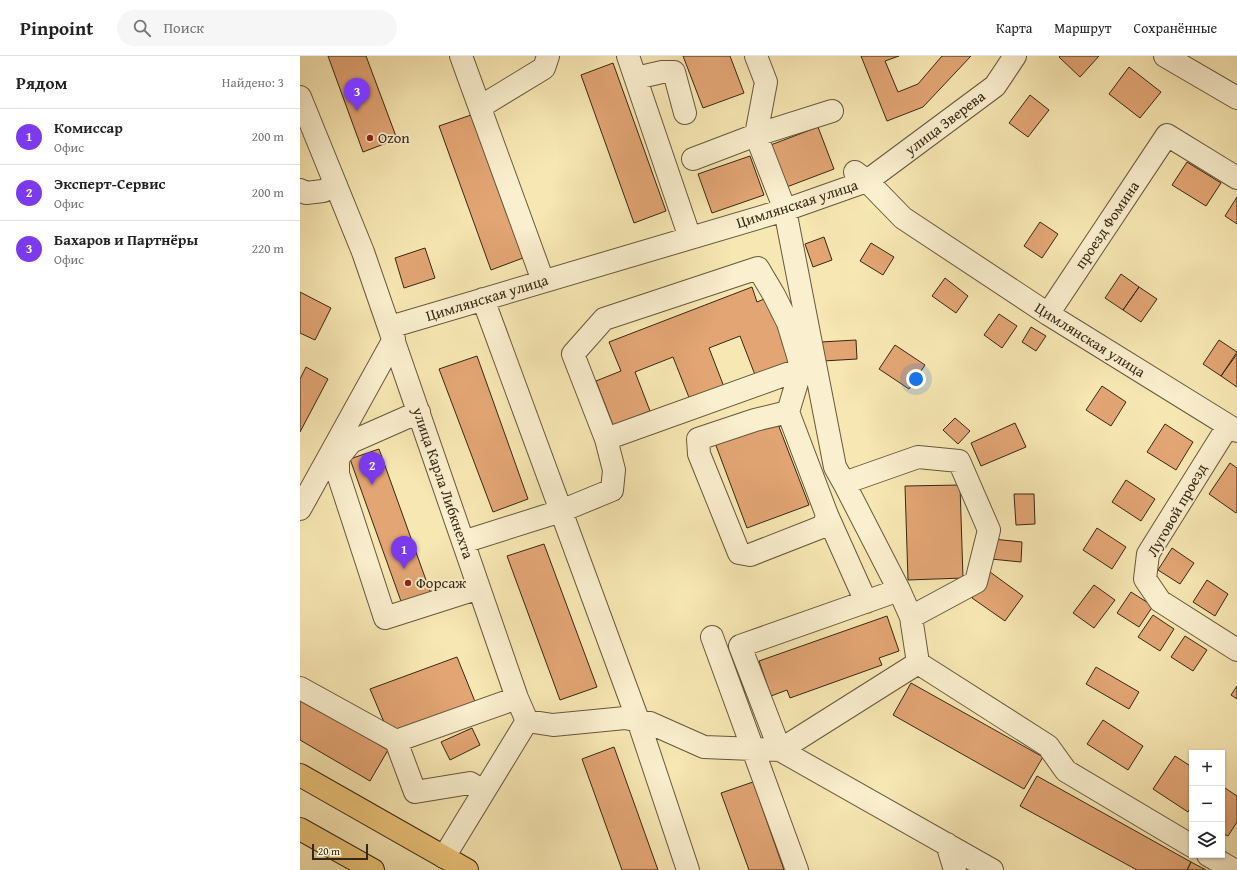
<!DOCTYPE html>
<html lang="ru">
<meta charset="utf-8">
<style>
:root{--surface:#fff;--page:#f6f6f6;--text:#222;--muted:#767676;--line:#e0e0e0;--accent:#7c3aed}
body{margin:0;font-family:"Gentium Book Plus",serif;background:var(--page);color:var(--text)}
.controls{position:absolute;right:12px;bottom:12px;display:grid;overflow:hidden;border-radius:0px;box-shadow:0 1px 3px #0004}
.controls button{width:36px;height:36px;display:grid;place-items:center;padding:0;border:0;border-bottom:1px solid var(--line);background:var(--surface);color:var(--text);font:20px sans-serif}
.scale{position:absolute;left:12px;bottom:10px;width:56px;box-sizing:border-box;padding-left:4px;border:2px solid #362813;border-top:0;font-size:11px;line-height:14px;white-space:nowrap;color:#362813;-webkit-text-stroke:3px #faefce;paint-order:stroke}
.you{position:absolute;left:616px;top:323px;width:14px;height:14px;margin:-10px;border:3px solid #fff;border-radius:50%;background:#1a73e8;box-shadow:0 0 0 6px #1a73e833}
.badge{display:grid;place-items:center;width:26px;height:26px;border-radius:50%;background:var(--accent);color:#fff;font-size:13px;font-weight:700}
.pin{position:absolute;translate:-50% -33px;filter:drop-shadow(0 1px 2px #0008)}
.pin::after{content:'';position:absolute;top:21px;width:14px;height:12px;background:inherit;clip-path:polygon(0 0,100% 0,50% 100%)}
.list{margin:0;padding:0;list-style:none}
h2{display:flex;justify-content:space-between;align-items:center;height:52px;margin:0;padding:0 16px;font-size:17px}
h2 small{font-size:13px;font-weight:400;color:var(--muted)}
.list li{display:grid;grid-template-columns:26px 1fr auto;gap:12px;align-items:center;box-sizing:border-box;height:56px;padding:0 16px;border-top:1px solid var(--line)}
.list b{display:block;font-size:15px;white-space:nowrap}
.list p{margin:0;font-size:13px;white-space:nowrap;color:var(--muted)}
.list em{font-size:13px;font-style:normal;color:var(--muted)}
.icon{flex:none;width:22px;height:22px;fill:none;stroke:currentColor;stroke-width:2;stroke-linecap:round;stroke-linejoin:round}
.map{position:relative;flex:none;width:937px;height:814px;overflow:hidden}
header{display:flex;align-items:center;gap:24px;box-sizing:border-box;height:56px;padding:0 20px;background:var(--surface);border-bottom:1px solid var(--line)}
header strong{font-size:19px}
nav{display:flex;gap:22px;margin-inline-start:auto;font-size:14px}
.search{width:280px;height:36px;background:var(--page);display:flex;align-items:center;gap:10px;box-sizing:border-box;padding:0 14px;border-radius:22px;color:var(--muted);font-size:15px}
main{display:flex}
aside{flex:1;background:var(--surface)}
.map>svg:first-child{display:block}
.building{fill:#e3a574;stroke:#362813}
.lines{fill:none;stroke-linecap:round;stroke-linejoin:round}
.minor-casing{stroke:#66583b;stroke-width:24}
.major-casing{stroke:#362813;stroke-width:24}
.minor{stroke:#faefce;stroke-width:22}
.major{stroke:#ecc47a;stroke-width:22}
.poi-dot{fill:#8f2418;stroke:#faefce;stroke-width:1.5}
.labels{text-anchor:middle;stroke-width:3.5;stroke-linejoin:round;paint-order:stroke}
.street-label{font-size:15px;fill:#362813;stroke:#faefce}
.poi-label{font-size:15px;fill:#362813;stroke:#faefce;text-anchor:start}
</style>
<header>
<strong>Pinpoint</strong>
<div class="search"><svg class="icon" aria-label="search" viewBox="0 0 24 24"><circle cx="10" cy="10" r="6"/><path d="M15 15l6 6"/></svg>Поиск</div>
<nav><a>Карта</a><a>Маршрут</a><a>Сохранённые</a></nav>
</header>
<main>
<aside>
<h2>Рядом<small>Найдено: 3</small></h2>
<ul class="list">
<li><span class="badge">1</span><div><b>Комиссар</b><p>Офис</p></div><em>200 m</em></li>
<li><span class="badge">2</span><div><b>Эксперт-Сервис</b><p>Офис</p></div><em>200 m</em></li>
<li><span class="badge">3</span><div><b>Бахаров и Партнёры</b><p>Офис</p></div><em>220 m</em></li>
</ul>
</aside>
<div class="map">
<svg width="937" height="814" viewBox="0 0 937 814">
<rect width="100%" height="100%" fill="#f7e7b3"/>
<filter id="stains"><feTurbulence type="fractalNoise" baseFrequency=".005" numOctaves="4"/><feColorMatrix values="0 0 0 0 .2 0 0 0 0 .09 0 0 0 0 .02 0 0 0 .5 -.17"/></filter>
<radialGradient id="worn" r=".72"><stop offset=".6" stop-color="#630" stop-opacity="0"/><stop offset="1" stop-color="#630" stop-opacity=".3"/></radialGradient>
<path class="building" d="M28,0H66L97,83L63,96Z
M383,0H430L444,37L403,52Z
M561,0H599L585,5L598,36L618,28L642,0H671L623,51L587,65Z
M760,0H799L780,21L759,1Z
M313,7L366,155L334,167L281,19Z
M829,11L861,36L840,62L809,38Z
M730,39L749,54L728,81L709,67Z
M171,59L223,202L191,214L139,70Z
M518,71L534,113L484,132L468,90Z
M450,100L464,139L412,157L398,118Z
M887,106L921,127L906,150L872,129Z
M937,141V168L925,160Z
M740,166L758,178L742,202L724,190Z
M524,181L532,204L513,211L505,188Z
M571,187L594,201L583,219L560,205Z
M125,192L135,222L104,232L95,202Z
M821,218L839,231L823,254L805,242Z
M645,222L668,240L656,257L632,240Z
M452,231L457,246L469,241L495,309L457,324L440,280L409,292L426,336L392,349L373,301L335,316L350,355L313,369L296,325L321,315L309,286Z
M839,231L857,243L841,266L823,254Z
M0,236L31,252L15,284L0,277Z
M699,258L717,270L702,292L684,279Z
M731,271L746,280L736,295L722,286Z
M556,284L557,303L523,305L521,286Z
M919,284L937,296L921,320L903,308Z
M595,289L625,309L609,333L579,313Z
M937,298V331L921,320Z
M177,300L228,443L193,456L139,313Z
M6,311L28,323L0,376V323Z
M802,330L826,346L811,370L786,354Z
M655,362L670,375L658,388L643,374Z
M476,363L509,449L447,472L415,387Z
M715,367L726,391L681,410L671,387Z
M865,368L893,386L876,414L847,396Z
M79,393L131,538L102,548L50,403Z
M930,407L937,412V455L936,457L909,438Z
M826,424L855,443L841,465L812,446Z
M660,429L663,522L608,524L605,430Z
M714,438H734L735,468L716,469Z
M797,472L826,491L812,513L783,494Z
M693,483L722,486L721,506L691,503Z
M244,488L297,631L260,644L207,500Z
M872,492L894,507L880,528L858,514Z
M690,516L723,540L705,565L672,542Z
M907,524L928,538L915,560L893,546Z
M794,529L815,544L794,572L773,557Z
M831,536L853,550L839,571L817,557Z
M853,559L874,573L860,595L838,581Z
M587,560L599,595L579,602L582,609L490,642L487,634L471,640L459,605Z
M885,580L907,594L893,615L871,601Z
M157,601L176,648L89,678L70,633Z
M796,611L839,636L829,653L786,628Z
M611,627L743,701L724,733L593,659Z
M937,630V643L931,639Z
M0,643L88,694L70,725L0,684Z
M803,664L843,690L828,714L787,688Z
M172,672L180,689L150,704L141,686Z
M314,691L358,814H322L282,703Z
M875,700L892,711V749L888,756L853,733Z
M737,720L891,806L887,814H837L720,750Z
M453,726L484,814H449L421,737Z
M922,730L937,740V766L928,780L922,777Z
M891,806L906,814H887Z"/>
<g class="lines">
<defs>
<path id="minor" d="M161,0L243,225
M328,0L390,182
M456,0L466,26L456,79L485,154L535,411L544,427L599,534L611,561L618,607L480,694L440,590L599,534
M865,0L937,42
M336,22L362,16H374L385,57
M0,41L63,196L217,642L227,665L144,801
M180,51L244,12L248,0
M393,103L456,79L532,55
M555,116L567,125L695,30L715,0
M0,134L6,137L23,135L36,129
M183,243L338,664L388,814
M748,258L867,79L937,122
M90,271L485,154L567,125L603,162L748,258L937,375
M119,356L51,386L38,402V418L85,562L179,532
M488,356L455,364L398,383L399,398L439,497L450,499L524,470L527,459L488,356L501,313L498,300L488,267L474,239L458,212L304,263L273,298L306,383L501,313
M928,370L848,498L845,523L860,545L937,594
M544,427L618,401L659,405L689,474L676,526L611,561
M0,453L94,283
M527,459L566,546
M163,486L261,455L312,434L314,414L306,383
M412,581L497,814
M618,607L748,690L766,715L892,790
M0,632L96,685L115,736L170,727L183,735
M227,665L253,669L325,662L350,667L404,691L480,694L692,814
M96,685L217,642
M647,788L655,814
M908,799L934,814"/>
<path id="major" d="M0,719L167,814
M0,773L73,814"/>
</defs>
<use href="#minor" class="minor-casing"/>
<use href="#major" class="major-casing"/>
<use href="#minor" class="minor"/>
<use href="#major" class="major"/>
</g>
<g class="poi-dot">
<circle cx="70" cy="82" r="4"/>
<circle cx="108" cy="527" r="4"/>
</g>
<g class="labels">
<g class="street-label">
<text transform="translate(645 67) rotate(-37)" y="5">улица Зверева</text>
<text transform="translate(497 148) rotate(-18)" y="5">Цимлянская улица</text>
<text transform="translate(807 169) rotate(-56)" y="5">проезд Фомина</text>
<text transform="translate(187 242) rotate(-17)" y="5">Цимлянская улица</text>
<text transform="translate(790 284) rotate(32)" y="5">Цимлянская улица</text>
<text transform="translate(143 427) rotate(71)" y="5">улица Карла Либкнехта</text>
<text transform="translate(877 454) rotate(-60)" y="5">Луговой проезд</text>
</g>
<g class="poi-label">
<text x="78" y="87">Ozon</text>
<text x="116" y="532">Форсаж</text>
</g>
</g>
<rect width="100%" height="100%" filter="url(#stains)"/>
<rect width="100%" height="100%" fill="url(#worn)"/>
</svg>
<div class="controls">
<button>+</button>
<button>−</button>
<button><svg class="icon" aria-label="layers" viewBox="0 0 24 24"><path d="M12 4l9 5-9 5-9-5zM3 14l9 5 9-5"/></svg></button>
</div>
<div class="scale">20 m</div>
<div class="you"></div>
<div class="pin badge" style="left:104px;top:513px">1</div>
<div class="pin badge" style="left:72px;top:429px">2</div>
<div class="pin badge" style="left:57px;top:55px">3</div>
</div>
</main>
